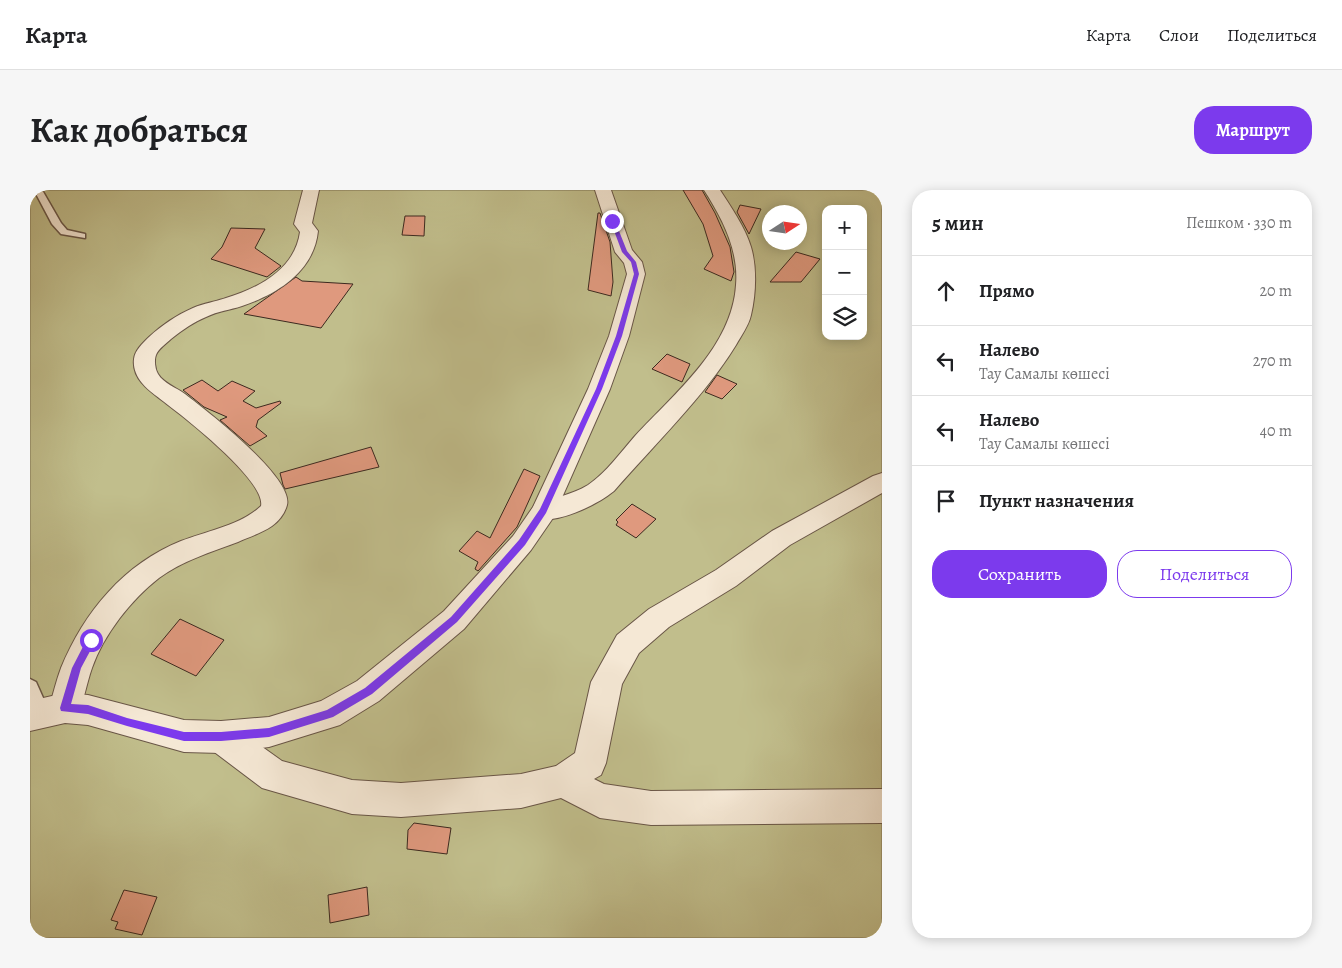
<!DOCTYPE html>
<html lang="ru">
<meta charset="utf-8">
<style>
:root{--surface:#fff;--page:#f6f6f6;--text:#202124;--muted:#757577;--line:#e0e0e0;--accent:#7c3aed}
body{margin:0;font-family:Alegreya,serif;background:var(--page);color:var(--text)}
.controls{position:absolute;right:15px;top:15px;display:grid;overflow:hidden;border-radius:10px;box-shadow:0 2px 12px #0003}
.controls button{width:45px;height:45px;display:grid;place-items:center;padding:0;border:0;border-bottom:1px solid var(--line);background:var(--surface);color:var(--text);font:25px sans-serif}
.compass{position:absolute;left:732px;top:15px;width:45px;height:45px;border-radius:50%;background:var(--surface);box-shadow:0 2px 12px #0003;rotate:78deg}
.stop{position:absolute;width:15px;height:15px;margin:-11px;border:4px solid #7c3aed;border-radius:50%;background:#fff}
.stop.end{background:#7c3aed;border-color:#fff;box-shadow:0 1px 5px #0008}
.list{margin:0;padding:0;list-style:none}
h2{display:flex;justify-content:space-between;align-items:center;height:65px;margin:0;padding:0 20px;font-size:21px}
h2 small{font-size:16px;font-weight:400;color:var(--muted)}
.list li{display:grid;grid-template-columns:32px 1fr auto;gap:15px;align-items:center;box-sizing:border-box;height:70px;padding:0 20px;border-top:1px solid var(--line)}
.list b{display:block;font-size:19px;white-space:nowrap}
.list p{margin:0;font-size:16px;white-space:nowrap;color:var(--muted)}
.list em{font-size:16px;font-style:normal;color:var(--muted)}
.actions{display:flex;gap:10px;padding:15px 20px}
.actions a{flex:1;padding:11px 0;border:1px solid var(--accent);border-radius:20px;text-align:center;font-size:18px;color:var(--accent)}
.actions .main{background:var(--accent);color:#fff}
.icon{flex:none;width:28px;height:28px;fill:none;stroke:currentColor;stroke-width:2;stroke-linecap:round;stroke-linejoin:round}
.map{position:relative;flex:none;width:852px;height:748px;overflow:hidden;border-radius:20px}
header{display:flex;align-items:center;gap:30px;box-sizing:border-box;height:70px;padding:0 25px;background:var(--surface);border-bottom:1px solid var(--line)}
header strong{font-size:24px}
nav{display:flex;gap:28px;margin-inline-start:auto;font-size:18px}
.intro{display:flex;align-items:center;justify-content:space-between;box-sizing:border-box;height:120px;padding:0 30px}
h1{margin:0;font-size:35px}
.button{padding:12px 22px;border-radius:20px;background:var(--accent);color:#fff;font-size:18px;font-weight:700}
main{display:flex;gap:30px;padding:0 30px}
aside{flex:1;background:var(--surface);border-radius:20px;box-shadow:0 2px 12px #0003}
.map>svg:first-child{display:block}
.green{fill:#c1be8c;stroke:#7e7456;fill-rule:evenodd}
.building{fill:#df997e;stroke:#3c291f}
.lines{fill:none;stroke-linecap:round;stroke-linejoin:round}
.service-casing{stroke:#695647;stroke-width:3}
.minor-casing{stroke:#695647;stroke-width:2}
.tertiary-casing{stroke:#695647;stroke-width:2}
.service{fill:#f5e8d5;fill-rule:evenodd}
.minor{fill:#f5e8d5;fill-rule:evenodd}
.tertiary{fill:#f5e8d5;fill-rule:evenodd}
.route{fill:#7c3aed}
</style>
<header>
<strong>Карта</strong>
<nav><a>Карта</a><a>Слои</a><a>Поделиться</a></nav>
</header>
<div class="intro"><h1>Как добраться</h1><a class="button">Маршрут</a></div>
<main>
<div class="map">
<svg width="852" height="748" viewBox="0 0 852 748">
<rect width="100%" height="100%" fill="#f0dbbe"/>
<filter id="stains"><feTurbulence type="fractalNoise" baseFrequency=".004" numOctaves="4"/><feColorMatrix values="0 0 0 0 .2 0 0 0 0 .09 0 0 0 0 .02 0 0 0 .5 -.17"/></filter>
<radialGradient id="worn" r=".72"><stop offset=".6" stop-color="#630" stop-opacity="0"/><stop offset="1" stop-color="#630" stop-opacity=".3"/></radialGradient>
<path class="green" d="M0,0H852V748H0ZM796,19H833V146H796ZM739,22H769V52H739Z"/>
<path class="building" d="M653,0H672L685,23L700,57L704,82L701,91L674,79L683,66L673,34Z
M710,15L731,19L719,44L707,22Z
M568,23H570L580,52L583,92L581,106L558,100Z
M375,26H395L394,46L372,45Z
M201,38L235,39L225,58L251,76L237,87L181,69L192,57Z
M766,62L790,69L771,92H740Z
M266,87L272,91L323,94L291,138L214,124Z
M637,164L660,174L652,192L622,179Z
M687,185L707,194L692,209L675,202Z
M172,190L188,201L202,191L225,201L213,211L226,218L250,211L251,213L228,230L226,237L237,246L220,256L190,230L197,227L174,217L153,200Z
M341,257L349,277L255,299L253,295L250,283Z
M494,279L510,286L487,337L448,381L445,379L448,372L429,361L447,341L460,348Z
M602,314L626,329L606,348L586,335L588,332L586,330Z
M150,429L194,450L166,486L121,464Z
M384,633L421,638L417,664L377,659L378,640Z
M337,697L339,725L300,733L298,705Z
M94,700L127,707L112,745L85,739L88,732L81,730Z"/>
<g class="lines">
<defs>
<path id="service" d="M4,0H12L31,33L37,40L55,44V48L31,44L22,34Z
M0,489L6,492L14,510L21,516L24,522L21,528L15,530L9,528L0,517Z"/>
<path id="minor" d="M273,0H289L282,33L288,41C284,81 248,104 212,116C200,120 188,121 176,127C164,132 152,140 141,149C137,153 128,159 126,165C124,170 125,179 128,184C133,193 147,198 155,204C176,220 264,288 257,315C255,323 249,331 242,336C232,343 219,347 208,352C181,362 152,371 129,388C101,410 74,444 62,478C56,495 54,512 46,528L35,533L24,528L19,518C23,505 26,491 31,478C54,422 94,374 151,351C177,341 211,335 231,316C236,292 158,230 138,215C130,208 119,202 112,193C106,186 103,177 104,169C105,160 113,153 119,147C132,135 147,125 163,118C174,113 185,112 196,108C229,98 265,79 270,42L264,34Z
M674,0H690C701,17 715,37 721,57C727,77 726,104 721,125C719,135 711,146 706,155C675,206 623,256 584,301C567,315 526,335 505,328L501,321L505,314C523,308 542,305 558,295C576,283 591,262 605,246C645,203 702,157 706,95C709,60 692,28 674,0Z
M852,283V303L760,355L706,396L639,437L609,463L592,494L576,573L571,585L564,589L574,594L621,601L852,599V633L621,635L570,628L531,608L491,618L371,627L322,624L232,598L179,558L175,547L179,536L191,531L203,536L252,571L322,590L371,593L491,584L526,576L545,563L561,492L587,445L619,419L686,380L742,341L843,286Z"/>
<path id="tertiary" d="M565,0H581L602,60L612,72L615,84L599,146L580,199L523,328L501,360L434,439L349,511L310,535L239,557L191,563L154,562L58,535L35,533L0,541V511L35,503L58,505L154,530L191,531L239,527L291,511L327,491L414,421L483,346L503,317L558,199L579,146L597,84L594,73L585,62Z"/>
</defs>
<use href="#service" class="service-casing"/>
<use href="#minor" class="minor-casing"/>
<use href="#tertiary" class="tertiary-casing"/>
<use href="#service" class="service"/>
<use href="#minor" class="minor"/>
<use href="#tertiary" class="tertiary"/>
</g>
<path class="route" d="M580,30L585,31L597,61L606,72L609,84L592,146L572,199L516,323L495,355L427,432L342,504L303,527L239,547L191,551H154L97,536L58,524L31,521L30,518L42,478L58,447L61,446L66,450L51,478L41,514L58,515L97,528L154,542H191L239,538L297,520L335,498L421,427L489,350L510,319L566,199L586,146L604,84L601,72L592,62Z"/>
<rect width="100%" height="100%" filter="url(#stains)"/>
<rect width="100%" height="100%" fill="url(#worn)"/>
</svg>
<div class="controls">
<button>+</button>
<button>−</button>
<button><svg class="icon" aria-label="layers" viewBox="0 0 24 24"><path d="M12 4l9 5-9 5-9-5zM3 14l9 5 9-5"/></svg></button>
</div>
<svg class="compass" viewBox="-18 -18 36 36"><path d="M0-13l5 13h-10z" fill="#e53935"/><path d="M0 13l5-13h-10z" fill="#757577"/></svg>
<div class="stop" style="left:61px;top:450px"></div>
<div class="stop end" style="left:582px;top:31px"></div>
</div>
<aside>
<h2>5 мин<small>Пешком · 330 m</small></h2>
<ul class="list">
<li><svg class="icon" aria-label="ahead" viewBox="0 0 24 24"><path d="M12 20V5M6 11l6-6 6 6"/></svg><div><b>Прямо</b></div><em>20 m</em></li>
<li><svg class="icon" aria-label="left" viewBox="0 0 24 24"><path d="M17 20v-9H6M10 6l-5 5 5 5"/></svg><div><b>Налево</b><p>Тау Самалы көшесі</p></div><em>270 m</em></li>
<li><svg class="icon" aria-label="left" viewBox="0 0 24 24"><path d="M17 20v-9H6M10 6l-5 5 5 5"/></svg><div><b>Налево</b><p>Тау Самалы көшесі</p></div><em>40 m</em></li>
<li><svg class="icon" aria-label="arrive" viewBox="0 0 24 24"><path d="M6 21V4h12l-3 4 3 4H6"/></svg><div><b>Пункт назначения</b></div></li>
</ul>
<div class="actions"><a class="main">Сохранить</a><a>Поделиться</a></div>
</aside>
</main>
